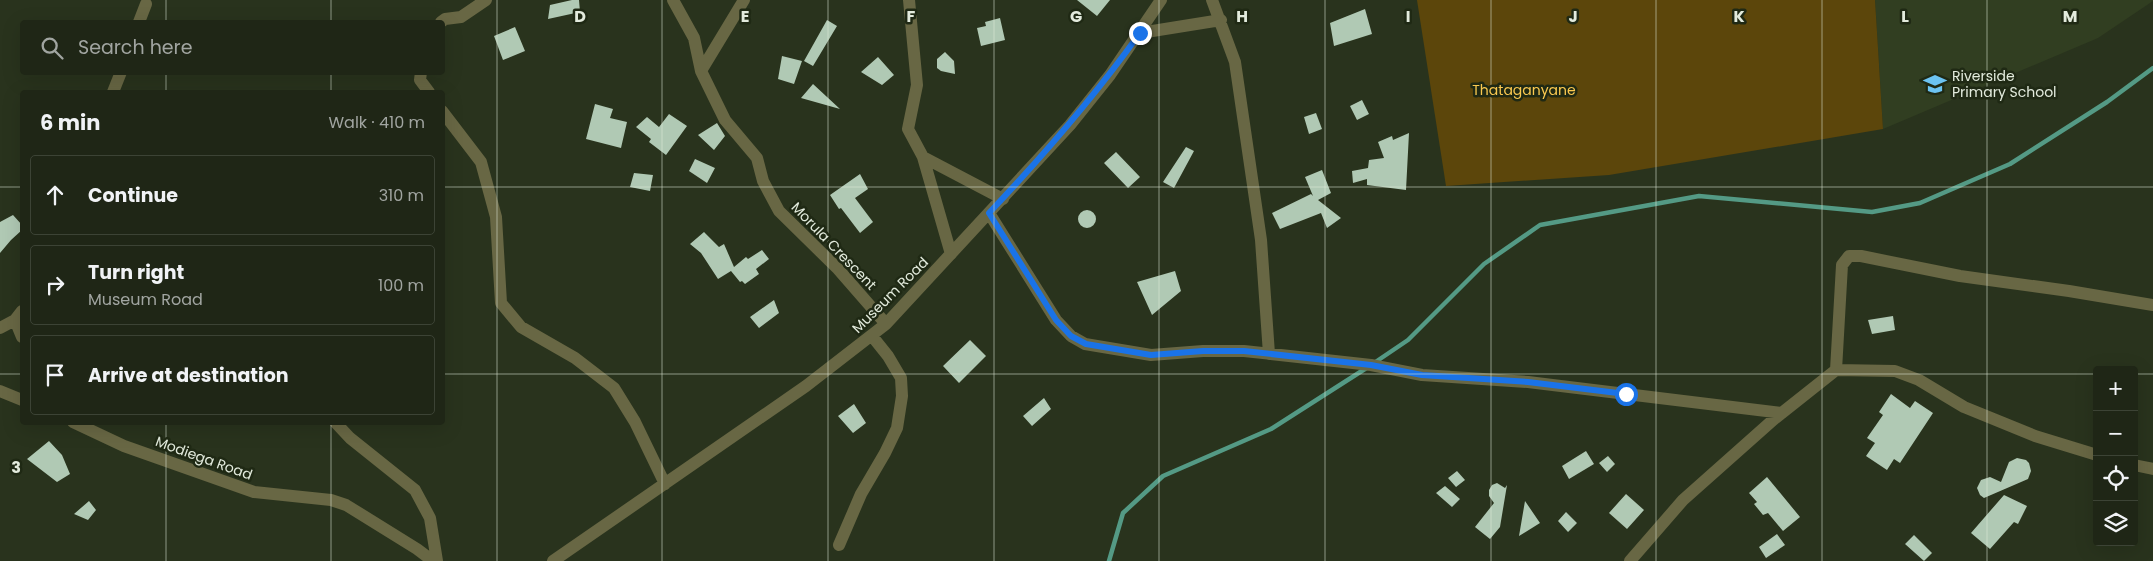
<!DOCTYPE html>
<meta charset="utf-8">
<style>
:root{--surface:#1f2616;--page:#272e1f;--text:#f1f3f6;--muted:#a1a5a1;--line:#3c4335}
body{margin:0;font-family:Poppins,sans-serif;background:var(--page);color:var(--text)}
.controls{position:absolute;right:15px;bottom:15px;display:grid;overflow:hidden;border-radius:5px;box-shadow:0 5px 20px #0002}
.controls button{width:45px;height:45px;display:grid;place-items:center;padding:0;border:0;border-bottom:1px solid var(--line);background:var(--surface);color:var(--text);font:25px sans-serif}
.stop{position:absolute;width:15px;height:15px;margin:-11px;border:4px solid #1a73e8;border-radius:50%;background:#fff}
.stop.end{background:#1a73e8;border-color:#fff;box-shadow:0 1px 5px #0008}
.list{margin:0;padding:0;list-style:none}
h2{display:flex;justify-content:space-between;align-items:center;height:65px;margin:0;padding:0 20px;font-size:21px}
h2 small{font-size:16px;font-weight:400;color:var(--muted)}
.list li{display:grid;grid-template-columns:32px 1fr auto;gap:15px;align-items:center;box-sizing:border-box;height:80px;margin:0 10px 10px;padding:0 10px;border:1px solid var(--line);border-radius:5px}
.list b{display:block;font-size:19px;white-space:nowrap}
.list p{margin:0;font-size:16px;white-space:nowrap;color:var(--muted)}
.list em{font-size:16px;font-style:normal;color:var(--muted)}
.icon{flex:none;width:28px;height:28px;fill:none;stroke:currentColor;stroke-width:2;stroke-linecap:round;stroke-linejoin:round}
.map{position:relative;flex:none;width:2153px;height:561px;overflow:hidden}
.search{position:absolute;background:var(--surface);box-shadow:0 5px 20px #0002;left:20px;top:20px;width:425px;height:55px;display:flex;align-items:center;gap:12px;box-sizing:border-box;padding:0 18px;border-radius:5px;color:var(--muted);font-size:19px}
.panel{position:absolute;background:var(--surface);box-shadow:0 5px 20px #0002;left:20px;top:90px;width:425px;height:335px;border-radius:5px}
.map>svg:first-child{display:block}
.built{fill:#313e21}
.green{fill:#5c460b}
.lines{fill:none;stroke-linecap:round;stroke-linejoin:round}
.stream{stroke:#549a85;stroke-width:4.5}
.building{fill:#b0c9b4}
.minor{stroke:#686744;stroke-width:12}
.route{stroke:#1a73e8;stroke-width:6}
.grid{fill:none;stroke:#e3ebdd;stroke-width:1;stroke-opacity:0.55}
.labels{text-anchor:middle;stroke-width:5;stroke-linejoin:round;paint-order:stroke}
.poi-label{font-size:14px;fill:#e3ebdd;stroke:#1f2914;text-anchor:start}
.park-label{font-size:14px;fill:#fac950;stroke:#1f2914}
.street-label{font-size:14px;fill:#e3ebdd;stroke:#1f2914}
.grid-label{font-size:16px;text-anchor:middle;font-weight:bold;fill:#e3ebdd;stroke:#1f2914;stroke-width:5;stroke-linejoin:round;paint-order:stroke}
</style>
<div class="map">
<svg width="2153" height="561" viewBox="0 0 2153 561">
<rect width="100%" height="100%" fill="#29331d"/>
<path class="built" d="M1875,0H2153V1L2098,38L1883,129Z"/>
<path class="green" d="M1417,0H1875L1883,129L1609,175L1446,186Z"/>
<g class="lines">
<path class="stream" d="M1374,363L1408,340L1484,264L1540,225L1699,196L1872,212L1920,203L2010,164L2107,102L2153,68
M1109,561L1123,513L1163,476L1271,429L1368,367"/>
</g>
<path class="building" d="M572,0H579L580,12L548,19L550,5Z
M1077,0H1110L1097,16Z
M1365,9L1372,34L1334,46L1330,23Z
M1000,18L1005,40L981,46L977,28L986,26L985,22Z
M827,20L837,26L813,66L804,61Z
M515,27L525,51L503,60L494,36Z
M945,52L954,61L955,74L941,71L937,68V59Z
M782,56L802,61L794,84L778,79Z
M878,57L894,75L882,85L861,72Z
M813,84L840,109L801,98Z
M1362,100L1369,114L1357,120L1350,106Z
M595,104L613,109L610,118L627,122L621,148L586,139Z
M1316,113L1322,129L1309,134L1304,117Z
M669,114L687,126L666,155L649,142L651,139L636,127L647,117L659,127Z
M717,123L725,136L714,150L698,135Z
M1409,133L1406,190L1367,185V179L1353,183L1352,171L1368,168L1369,160L1384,158L1378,142L1392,136L1393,140Z
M1186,147L1194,151L1174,188L1163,182Z
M1116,152L1140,177L1128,188L1104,163Z
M695,159L715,168L707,183L689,171Z
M1322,170L1331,193L1318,200L1341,218L1327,228L1321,213L1280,229L1272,213L1311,194L1313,196L1305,177Z
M634,173L653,175L650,191L630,187Z
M860,174L868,189L855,198L873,222L860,233L841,208L839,209L830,195Z
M1078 219a9 9 0 1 1 18 0a9 9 0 1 1-18 0Z
M13,215L22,225V230L11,240L0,253V222Z
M704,232L719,247L724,244L734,267L746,257L748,259L762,250L769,259L756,269L759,274L745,284L742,281L740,282L731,271L718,279L701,253L690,244Z
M1175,271L1181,291L1152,315L1137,282Z
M774,300L779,313L759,328L750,317Z
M1893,316L1895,330L1872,334L1868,320Z
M970,340L986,356L959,383L943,366Z
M1891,394L1910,408L1915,401L1933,413L1900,463L1894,459L1887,470L1866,456L1875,443L1867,438L1883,415L1879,412Z
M1044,398L1051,409L1032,426L1023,416Z
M854,404L866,423L853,433L838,416Z
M49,441L62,455L70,474L57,482L27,459Z
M1586,451L1594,464L1569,479L1562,466Z
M1608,456L1615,464L1607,472L1599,463Z
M2017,458L2026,460L2029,463L2031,471L2028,479L1984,498L1980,495L1977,488L1981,480L1990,477L2001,482L2009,462Z
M1457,471L1465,480L1456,487L1448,478Z
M1767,477L1800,517L1783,531L1768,513L1763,515L1754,504L1757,502L1749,493Z
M1497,483L1505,488L1507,485L1500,527L1490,539L1475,527L1494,503L1489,496V490L1492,485Z
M1445,486L1460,499L1452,507L1436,493Z
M1626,494L1644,510L1627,529L1609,513Z
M2004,495L2027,506L2018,524L2014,522L1990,549L1971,533Z
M89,501L96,510L88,520L74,514Z
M1525,501L1540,523L1519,536Z
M1566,512L1577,523L1568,532L1558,521Z
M1777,534L1785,545L1766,558L1759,547Z
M1914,535L1932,553L1924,561L1905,544Z"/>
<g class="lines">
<path class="minor" d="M673,0L694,38L701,71L725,120L757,158L763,181L779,211L838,269L886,324
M909,0L917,85L908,129L923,157L951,254
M1212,0L1235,62L1261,240L1269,354
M139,22L146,4
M441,22L445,19L461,17L486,0
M1140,33L1221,20
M701,71L744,0
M421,72L420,80L429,92
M113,92L121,72
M442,111L481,162L496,217L501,303L521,327L575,358L614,388L635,422L665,484
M923,157L1003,199
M989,213L1056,320L1071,336L1085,344L1151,355L1203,351H1244L1371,365L1422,375L1528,382L1782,413
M15,320L22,337
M0,328L15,320L22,311
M1836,370L1842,265L1849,256H1861L1960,276L2069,291L2153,305
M0,391L22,400
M73,422L124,446L254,492L331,500L346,505L417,549L433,561
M335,422L350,438L415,490L430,518L437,561
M2134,465L2153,469
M839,545L861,494L885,453L897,428L902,396L901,378L888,356L872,336
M553,561L806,386L886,324L1070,125L1110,75L1161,0
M1630,561L1683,500L1773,420L1836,370L1895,371L1919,380L1964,407L2035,436L2097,455"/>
</g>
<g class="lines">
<path class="route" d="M1140,33C1094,97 1043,156 989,213L1056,320L1071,336L1086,344L1151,355L1203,351H1244L1371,365L1422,375L1528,382L1626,394"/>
</g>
<path class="grid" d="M166,0V22M331,0V22M497,0V561M662,0V561M828,0V561M994,0V561M1159,0V561M1325,0V561M1491,0V561M1656,0V561M1822,0V561M1987,0V561M166,72V92M331,72V92M0,187H22M442,187H2153M0,374H22M442,374H2097M2134,374H2153M166,422V561M331,422V561"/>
<defs>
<symbol id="school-bare" viewBox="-9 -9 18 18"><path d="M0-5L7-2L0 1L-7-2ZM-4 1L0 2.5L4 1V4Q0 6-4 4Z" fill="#6cc3f2" stroke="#1f2914" stroke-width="2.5" paint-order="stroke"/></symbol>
</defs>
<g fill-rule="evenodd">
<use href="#school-bare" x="1919" y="68" width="32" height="32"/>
</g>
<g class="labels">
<g class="poi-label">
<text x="1952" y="81">Riverside<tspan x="1952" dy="16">Primary School</tspan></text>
</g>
<g class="park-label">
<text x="1524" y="95">Thataganyane</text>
</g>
<g class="street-label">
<text transform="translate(834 246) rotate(46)" y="5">Morula Crescent</text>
<text transform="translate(890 295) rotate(-45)" y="5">Museum Road</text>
<text transform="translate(204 458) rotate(20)" y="5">Modiega Road</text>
</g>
</g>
<g class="grid-label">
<text x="580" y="22">D</text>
<text x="745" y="22">E</text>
<text x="911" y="22">F</text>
<text x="1076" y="22">G</text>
<text x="1242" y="22">H</text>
<text x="1408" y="22">I</text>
<text x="1573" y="22">J</text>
<text x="1739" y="22">K</text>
<text x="1905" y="22">L</text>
<text x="2070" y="22">M</text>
<text x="16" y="473">3</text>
</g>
</svg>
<div class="controls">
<button>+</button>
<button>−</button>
<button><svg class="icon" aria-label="locate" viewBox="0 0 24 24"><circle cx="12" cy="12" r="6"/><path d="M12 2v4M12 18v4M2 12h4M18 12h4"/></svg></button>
<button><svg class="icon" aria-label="layers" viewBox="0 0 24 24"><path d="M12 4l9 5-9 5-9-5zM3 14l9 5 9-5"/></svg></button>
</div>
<div class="stop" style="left:1626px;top:394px"></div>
<div class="stop end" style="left:1140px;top:33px"></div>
<div class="search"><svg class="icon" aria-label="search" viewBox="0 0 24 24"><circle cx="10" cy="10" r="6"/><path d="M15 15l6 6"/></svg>Search here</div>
<section class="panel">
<h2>6 min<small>Walk · 410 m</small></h2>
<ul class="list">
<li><svg class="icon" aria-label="ahead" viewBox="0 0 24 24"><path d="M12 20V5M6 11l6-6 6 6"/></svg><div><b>Continue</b></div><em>310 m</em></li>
<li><svg class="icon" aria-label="right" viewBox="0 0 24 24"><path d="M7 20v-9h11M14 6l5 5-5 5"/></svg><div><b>Turn right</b><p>Museum Road</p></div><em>100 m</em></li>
<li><svg class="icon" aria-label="arrive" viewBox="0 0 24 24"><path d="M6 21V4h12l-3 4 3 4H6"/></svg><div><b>Arrive at destination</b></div></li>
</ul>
</section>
</div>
